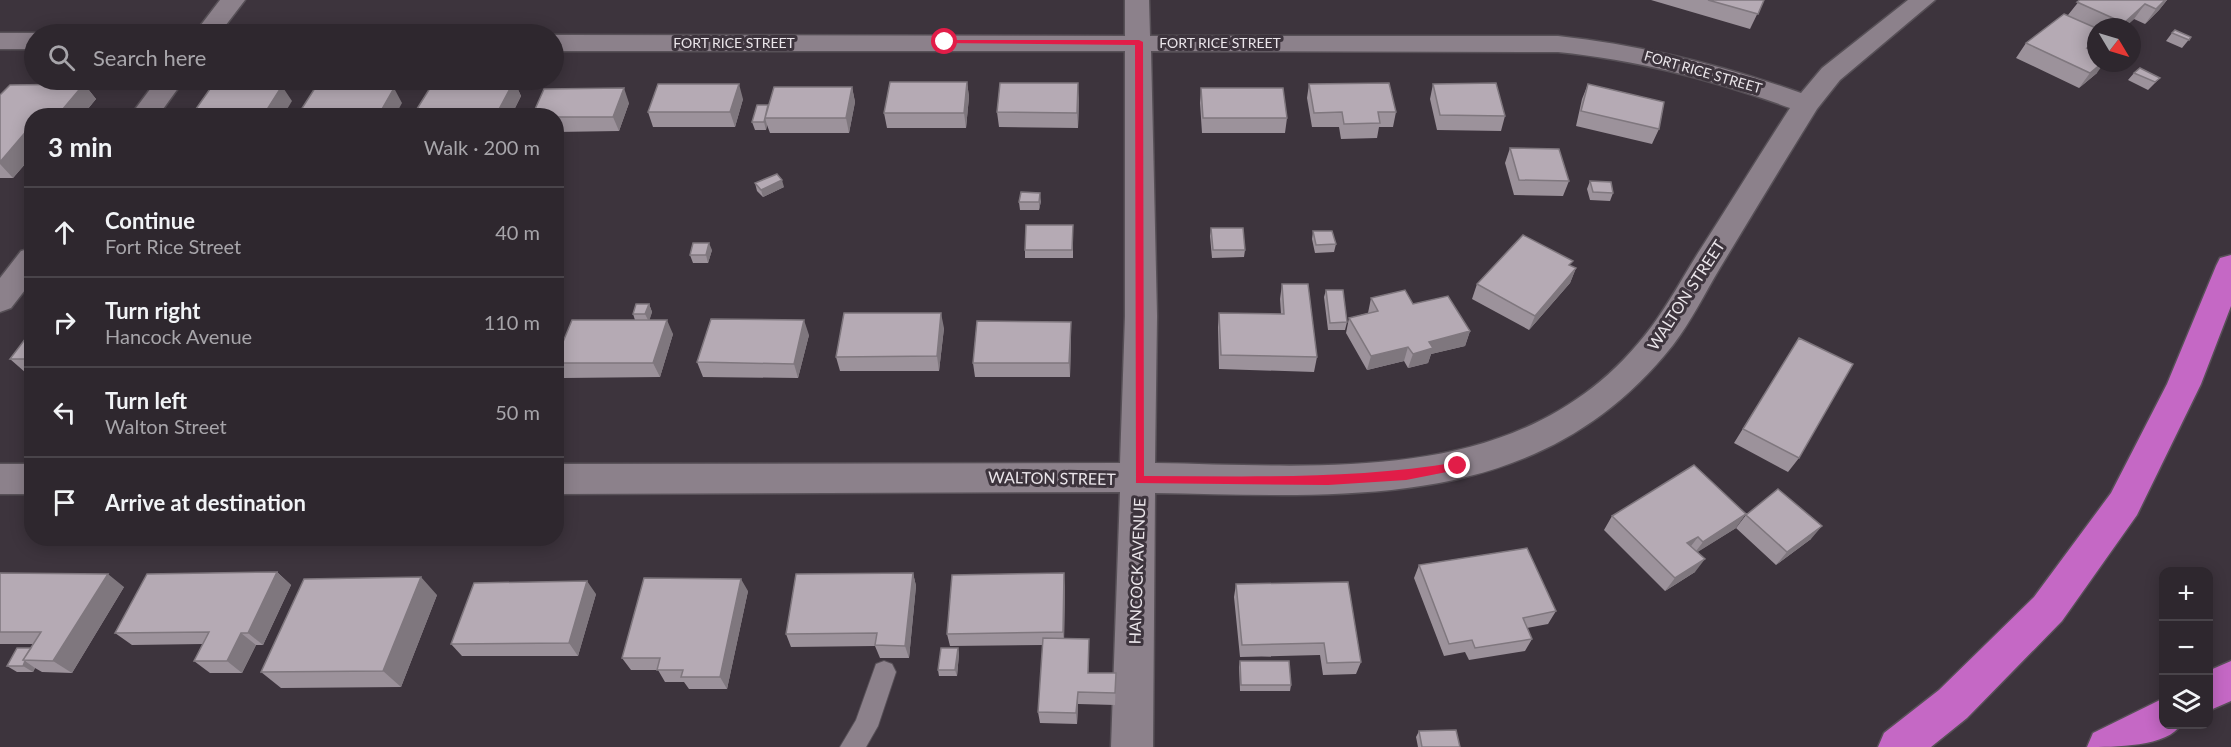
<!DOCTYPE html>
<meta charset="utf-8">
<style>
:root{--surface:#2e272e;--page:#3a333a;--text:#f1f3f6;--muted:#a7a5aa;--line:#49444a}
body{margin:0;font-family:Lato,sans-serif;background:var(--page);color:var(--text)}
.controls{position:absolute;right:18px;bottom:18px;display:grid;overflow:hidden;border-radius:12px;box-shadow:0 3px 15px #0003}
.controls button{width:54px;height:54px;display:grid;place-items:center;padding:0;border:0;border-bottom:2px solid var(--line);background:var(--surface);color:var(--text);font:30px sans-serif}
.compass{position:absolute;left:2087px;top:18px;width:54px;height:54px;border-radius:50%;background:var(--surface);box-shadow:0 3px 15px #0003;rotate:128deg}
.stop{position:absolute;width:18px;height:18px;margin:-14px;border:4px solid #e11d48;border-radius:50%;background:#fff}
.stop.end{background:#e11d48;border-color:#fff;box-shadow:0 2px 6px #0008}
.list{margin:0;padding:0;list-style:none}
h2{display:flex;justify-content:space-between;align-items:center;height:78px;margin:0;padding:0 24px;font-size:26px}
h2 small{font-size:20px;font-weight:400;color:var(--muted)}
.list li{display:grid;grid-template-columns:39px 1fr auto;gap:18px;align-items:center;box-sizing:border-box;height:90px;padding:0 24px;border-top:2px solid var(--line)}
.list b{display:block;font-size:22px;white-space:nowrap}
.list p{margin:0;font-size:20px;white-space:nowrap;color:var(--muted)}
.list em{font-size:20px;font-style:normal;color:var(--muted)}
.icon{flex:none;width:33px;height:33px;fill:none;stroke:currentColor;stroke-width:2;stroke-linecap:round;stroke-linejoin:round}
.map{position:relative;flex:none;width:2231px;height:747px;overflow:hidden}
.search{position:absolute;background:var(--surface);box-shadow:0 3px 15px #0003;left:24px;top:24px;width:540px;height:66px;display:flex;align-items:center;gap:15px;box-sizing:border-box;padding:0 21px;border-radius:33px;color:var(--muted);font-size:22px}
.panel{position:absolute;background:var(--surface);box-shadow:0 3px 15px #0003;left:24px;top:108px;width:540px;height:438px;border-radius:24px}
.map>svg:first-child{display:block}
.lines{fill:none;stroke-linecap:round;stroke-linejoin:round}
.lane-casing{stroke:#575057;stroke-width:2}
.street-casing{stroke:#575057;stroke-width:3}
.highway-casing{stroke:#575057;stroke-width:3}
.lane{fill:#8c818b;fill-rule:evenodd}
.street{fill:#8c818b;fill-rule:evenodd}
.highway{fill:#c568c5;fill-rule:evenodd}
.wall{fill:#9c929b}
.shaded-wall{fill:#7f777e}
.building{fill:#b5aab4;stroke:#7f777e;stroke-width:1.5}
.route{fill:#e11d48}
.labels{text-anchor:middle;stroke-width:6;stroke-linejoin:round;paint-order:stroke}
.far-street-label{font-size:14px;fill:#eae5ea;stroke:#3d343d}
.street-label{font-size:16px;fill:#eae5ea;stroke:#3d343d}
</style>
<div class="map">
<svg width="2231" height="747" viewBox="0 0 2231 747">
<rect width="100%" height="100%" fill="#3d343d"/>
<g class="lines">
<defs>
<path id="lane" d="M884,661L892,664L896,672L878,726L866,747H840L856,720L876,664Z"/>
<path id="street" d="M220,0H245L219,34H194Z
M1125,0H1149L1150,36H1558C1641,45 1722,65 1801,93L1822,68L1908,0H1935L1840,80L1817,109C1784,162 1752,215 1720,268C1705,293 1691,322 1673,345C1539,514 1348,496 1155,493L1153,747H1111L1120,492L556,494V464L1120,463L1125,316V51H554V35L1125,36ZM1151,51L1558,52C1638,60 1714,80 1790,108C1759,156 1729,205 1698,253C1683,277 1669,303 1652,326C1532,488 1333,466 1155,463L1157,316Z
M0,33H34L39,34H34V49H0Z
M157,80H184L158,116H130Z
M32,248V281L11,308L0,312V278L21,251Z
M0,464H32V494H0Z"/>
<path id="highway" d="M2231,255V306L2201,384L2137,515L2062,621L1967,718L1931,747H1878L1884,733L1939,690L2034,597L2111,493L2167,384L2216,266L2220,258Z
M2231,661V701L2208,711V671Z
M2164,698V724H2181C2169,747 2113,747 2087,747L2093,733Z"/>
</defs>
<use href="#lane" class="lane-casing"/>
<use href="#street" class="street-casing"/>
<use href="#highway" class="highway-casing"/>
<use href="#lane" class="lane"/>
<use href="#street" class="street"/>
<use href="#highway" class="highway"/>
</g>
<path class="wall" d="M1651,0H1764L1750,29Z
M2080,0H2167L2159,10L2145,24L2134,19L2125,27H2096V47L2092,50L2097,73L2079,88L2016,58L2026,43L2068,15Z
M2172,33L2191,37L2182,48L2166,41Z
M2134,73L2160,78L2148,90L2128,80Z
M514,81L521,96L511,116H417L415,112Z
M967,82L969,97L966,128H887L884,113Z
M84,84L96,99L82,116H32V156L13,178H0V95Z
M1309,84L1396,112L1393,127H1379L1377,138L1341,139L1339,127H1312L1307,98Z
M1433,84L1505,116L1501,131L1437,130L1430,99Z
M1588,84L1659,129L1652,144L1576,126L1582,99Z
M852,87L855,102L849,133H770L767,125L766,130H755L752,122L768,105Z
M1201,88L1287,118L1285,133H1202L1200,103Z
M1079,98L1078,128L999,127L997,112Z
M743,99L735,127H653L648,112Z
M629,103L619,131L556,132V116Z
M1510,148L1569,181L1563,196L1514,195L1505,163Z
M1590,181L1613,193L1610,201L1590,200L1587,189Z
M755,183L784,187L763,197L757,191Z
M1041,201L1039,210H1020L1019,202Z
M1073,225V258H1025V250Z
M1211,228L1245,250L1244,257L1212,258L1210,236Z
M1313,231L1336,244L1334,252L1315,253L1312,239Z
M712,250L708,263H693L690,255Z
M1571,266L1576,268L1570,283L1529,330L1472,299L1477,284Z
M1282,284L1317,357L1314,372L1219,369L1218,327L1219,313L1281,314L1280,299Z
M1326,290L1347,322L1345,330H1328L1324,297Z
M1371,298L1413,304L1470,331L1465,346L1431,354L1428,363L1408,368L1404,361L1367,370L1346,333L1349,318L1368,313Z
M649,304L652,312L649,320L673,334L660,377L563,378L556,366V359L635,320L633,314Z
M944,328L939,371H840L836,357Z
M32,330V373H26L10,359Z
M809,335L798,378L703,377L697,362Z
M1071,336L1070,377H975L973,363Z
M1799,338V458L1788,472L1734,443Z
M1746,515L1811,539L1776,565L1736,528Z
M1612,516L1736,528L1697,552L1695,572L1665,591L1604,530Z
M1419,565L1556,611L1548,624L1527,628L1532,639L1525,651L1469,660L1465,652L1444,656L1414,578Z
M277,572L291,585L263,645H256L242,673H210L194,661L203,644L132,645L115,633Z
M0,573L124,587L72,673L42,672L35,668L33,672H17L7,666L31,648L33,644H0Z
M913,573L916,586L909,658H880L875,646L791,647L786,634Z
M1236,584L1361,662L1356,674L1323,675L1320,655L1240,657L1234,597Z
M1065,586L1064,639L1089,651L1088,673H1116L1115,705L1078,704L1077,724L1040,723L1038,712L1043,645L950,646L947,634Z
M748,591L727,689H689L684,682H665L658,670H631L622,658Z
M596,594L578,656H462L451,644Z
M437,595L401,687L281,688L261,672Z
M958,648L959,654L957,676H939L938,670Z
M1240,661L1291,685L1290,691H1240L1239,667Z
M1419,731L1460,747H1418L1416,737Z"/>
<path class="shaded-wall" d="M2165,0H2167L2159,10L2145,24L2156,9Z
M2145,4L2134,19L2125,27H2121L2124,23Z
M2096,41L2095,48L2076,63L2087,48Z
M2102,63H2104L2097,73L2079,88L2090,73Z
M514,81L521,96L511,116H498L497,113Z
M967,82L969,97L966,128L964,113Z
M1078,83L1079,98L1078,128L1077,113Z
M84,84L96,99L82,116H57Z
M739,84L743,99L735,127L730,112Z
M282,86L292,101L283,116H263Z
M852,87L855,102L849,133L846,118Z
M394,88L402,103L395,116H378Z
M624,88L629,103L619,131L613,117Z
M768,105L765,118L767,125L766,130L764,122Z
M32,121V156L13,178L0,164V162Z
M782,180L784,187L763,197L761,190Z
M1040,193L1041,201L1039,210V202Z
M709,243L712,250L708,263L706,255Z
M1576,268L1570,283L1529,330L1535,316Z
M649,304L652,312L649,322L645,314Z
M941,313L944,328L939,371L937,356Z
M667,320L673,334L660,377L653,363Z
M804,320L809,335L798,378L794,364Z
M1071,322V336L1070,377L1069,363Z
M1470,331L1465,346L1431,354L1428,363L1408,368L1413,354L1429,342Z
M1408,347L1404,361L1367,370L1371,356Z
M1746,514L1736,528L1693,555L1703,542Z
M1822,526L1811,539L1776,565L1787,552Z
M1698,537L1688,550L1687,543Z
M1705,559L1695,572L1665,591L1675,578Z
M277,572L291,585L263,645L248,633Z
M913,573L916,586L909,658L905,646Z
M1064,573L1065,586L1064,644L1063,632Z
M108,574L124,587L72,673L53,661Z
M421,577L437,595L401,687L383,671Z
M741,579L748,591L727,689L720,677Z
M587,581L596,594L578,656L569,643Z
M241,633L256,645L242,673L227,661Z
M958,648L959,654L957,676L955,670Z
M25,661L35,668L33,672L23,666Z
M1078,692V704L1077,724L1076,713Z"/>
<path class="building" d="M1708,0H1764L1758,14Z
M2080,0H2165L2156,9L2145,4L2124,23L2077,2Z
M2064,14L2096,28V41L2087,48L2096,52V63H2102L2090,73L2026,43Z
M2175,30L2191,37L2189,40L2172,33Z
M2140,68L2160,78L2155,82L2134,73Z
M435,80L514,81L497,113L415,112Z
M890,82H967L964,113H884Z
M1000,83H1078L1077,113L997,112Z
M1389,83L1396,112H1378L1380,123L1344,124L1342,112L1314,113L1309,84Z
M1496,83L1505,116L1440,115L1433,84Z
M84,84L57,116H32V121L26,128H29L0,162V95L10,85Z
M658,84H739L730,112H648Z
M1588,84L1664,102L1659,129L1581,111Z
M212,86H282L263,116H191Z
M774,87H852L846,118H765Z
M315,88H394L378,116H297Z
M624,88L613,117H556V116H532L544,89Z
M1201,88H1283L1287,118H1203Z
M757,105H768L764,122H752Z
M1510,148L1559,149L1569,181L1519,180Z
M777,174L782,180L761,190L755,183Z
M1590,181L1611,182L1613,193L1593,192Z
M1021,192L1040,193L1039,202H1019Z
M1026,225H1073L1072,250H1025Z
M1211,228H1243L1245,250H1213Z
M1313,231H1332L1336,244L1316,245Z
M1523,235L1573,261L1569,265L1576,268L1535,316L1477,284Z
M693,243H709L706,255H690Z
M1282,284H1308L1317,357L1221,355L1219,313L1284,314Z
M1326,290H1343L1347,322L1330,323Z
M1405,290L1413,304L1448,296L1470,331L1429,342L1433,348L1413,354L1408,347L1371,356L1349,318L1378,311L1371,298Z
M636,304H649L645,314H633Z
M844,313H941L937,356L836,357Z
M711,319L804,320L794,364L697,362Z
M572,320H667L653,363H556V359Z
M977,321L1071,322L1069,363H973Z
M32,330V359H10Z
M1799,338L1853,364L1799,458L1743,429Z
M1694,465L1746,514L1703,542L1698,537L1687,543L1705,559L1675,578L1612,516Z
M1778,489L1822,526L1787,552L1746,515Z
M1527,548L1556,611L1523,618L1532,639L1475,648L1472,640L1449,644L1419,565Z
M277,572L248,633H241L227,661H194L209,632L115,633L147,574Z
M0,573L108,574L53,661L23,660L41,632H0Z
M913,573L905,646L875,645L877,633L786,634L796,574Z
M1064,573L1063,632L947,634L952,575Z
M421,577L383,671L261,672L304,579Z
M644,578L741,579L720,677H681L683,670H657L660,658H622Z
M587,581L569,643L451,644L474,583Z
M1348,582L1361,662L1327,663L1324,643L1242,645L1236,584Z
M1043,638L1089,639L1088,673H1116L1115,693L1078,692L1076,713L1038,712Z
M17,648H31L23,660L25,661L23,666H7Z
M941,648H958L955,670H938Z
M1240,661H1289L1291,685H1241Z
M1456,730L1460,747H1422L1419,731Z"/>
<path class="route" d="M945,40H1139L1143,42L1144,476C1250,476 1354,480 1458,462L1464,466L1462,469L1406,480L1328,485L1136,483L1135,45L942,43Z"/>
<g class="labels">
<g class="far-street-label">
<text x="734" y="48">FORT RICE STREET</text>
<text x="1220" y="48">FORT RICE STREET</text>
<text transform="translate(1703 72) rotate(16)" y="5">FORT RICE STREET</text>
</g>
<g class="street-label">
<text transform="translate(1686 295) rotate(-57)" y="6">WALTON STREET</text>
<text transform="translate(1052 478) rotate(1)" y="6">WALTON STREET</text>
<text transform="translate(1137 571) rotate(-88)" y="6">HANCOCK AVENUE</text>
</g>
</g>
</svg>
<div class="controls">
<button>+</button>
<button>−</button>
<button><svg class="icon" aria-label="layers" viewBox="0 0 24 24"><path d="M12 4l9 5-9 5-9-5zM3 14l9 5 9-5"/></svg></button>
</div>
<svg class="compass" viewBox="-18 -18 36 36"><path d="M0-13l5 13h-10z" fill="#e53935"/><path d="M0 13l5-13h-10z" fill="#a7a5aa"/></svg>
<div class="stop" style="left:945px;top:42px"></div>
<div class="stop end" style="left:1458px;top:466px"></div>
<div class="search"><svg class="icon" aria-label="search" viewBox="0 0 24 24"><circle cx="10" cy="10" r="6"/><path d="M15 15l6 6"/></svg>Search here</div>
<section class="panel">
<h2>3 min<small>Walk · 200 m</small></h2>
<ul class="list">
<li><svg class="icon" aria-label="ahead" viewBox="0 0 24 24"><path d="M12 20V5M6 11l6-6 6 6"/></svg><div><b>Continue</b><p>Fort Rice Street</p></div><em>40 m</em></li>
<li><svg class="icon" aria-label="right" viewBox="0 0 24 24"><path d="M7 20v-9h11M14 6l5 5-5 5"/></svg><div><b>Turn right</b><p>Hancock Avenue</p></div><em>110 m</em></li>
<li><svg class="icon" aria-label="left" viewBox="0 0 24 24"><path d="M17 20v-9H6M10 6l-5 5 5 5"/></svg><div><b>Turn left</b><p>Walton Street</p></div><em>50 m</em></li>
<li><svg class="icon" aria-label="arrive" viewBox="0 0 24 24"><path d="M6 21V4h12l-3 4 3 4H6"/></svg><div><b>Arrive at destination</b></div></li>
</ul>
</section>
</div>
